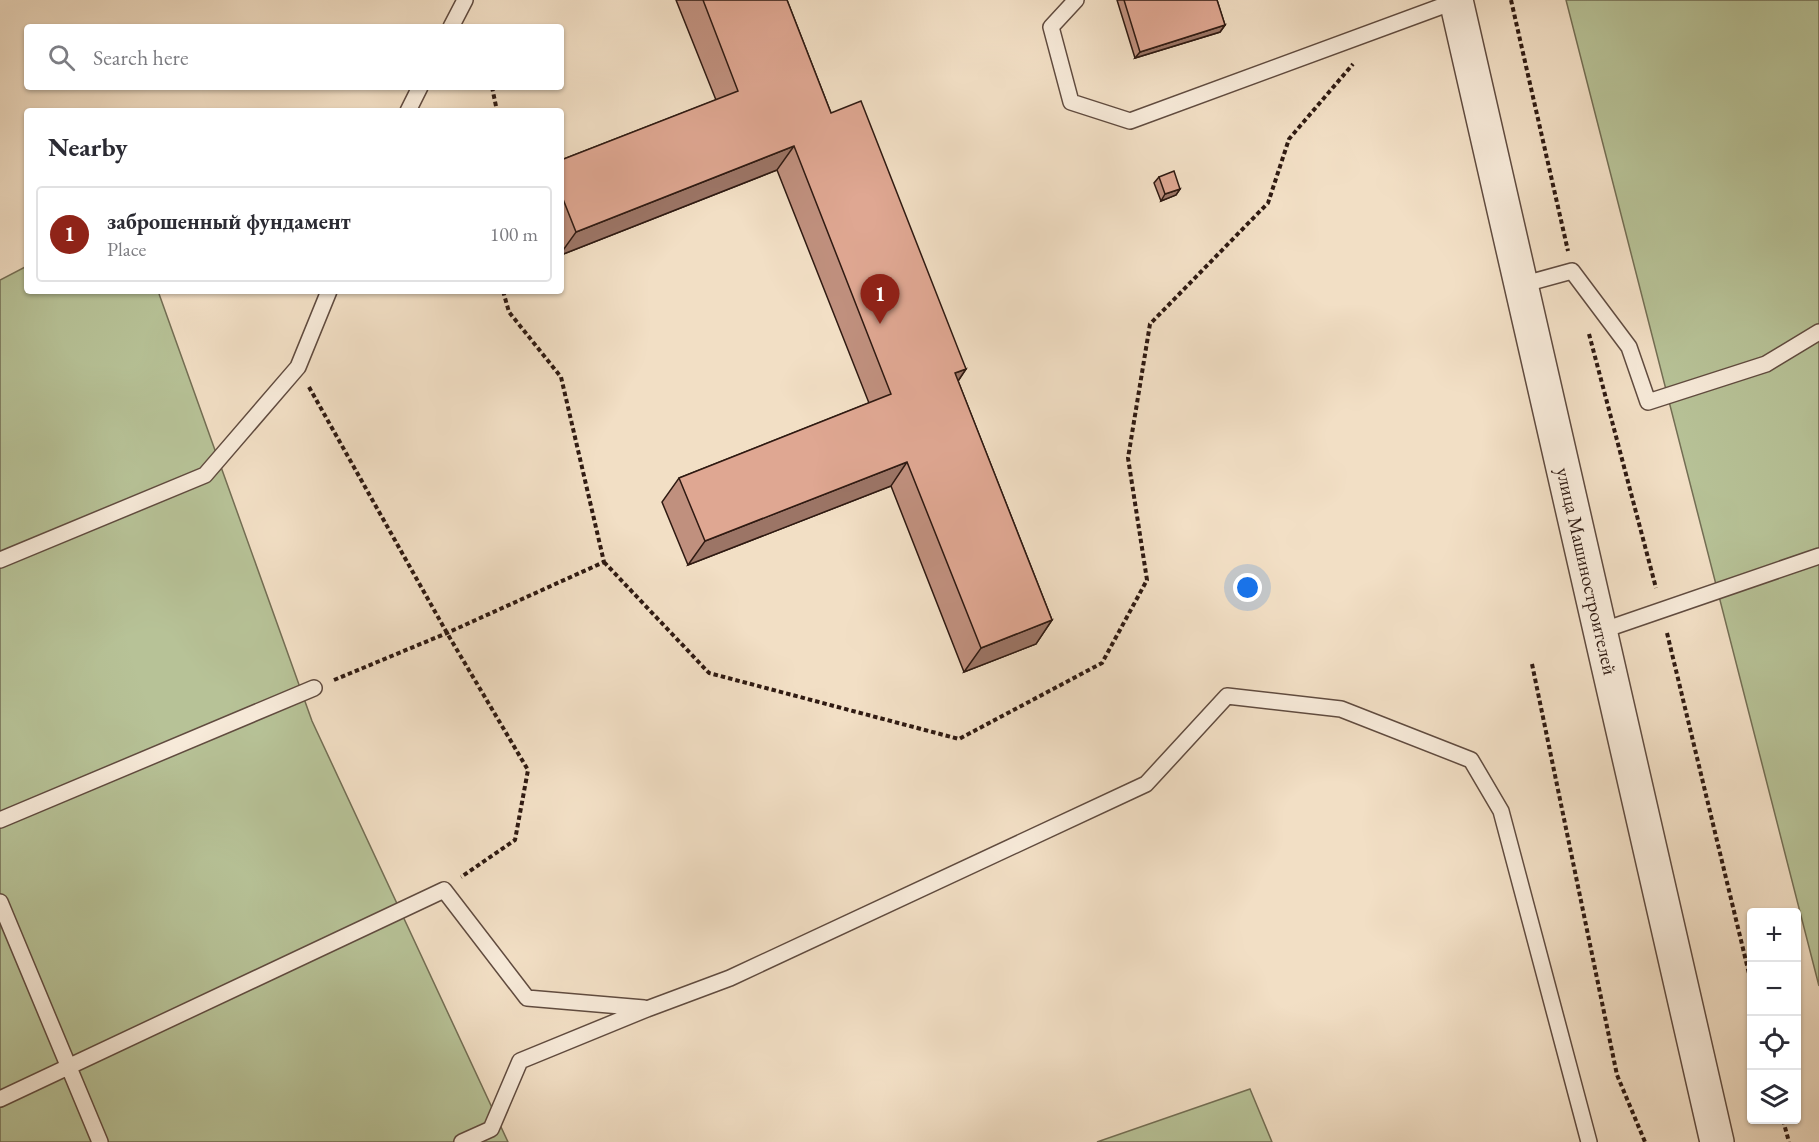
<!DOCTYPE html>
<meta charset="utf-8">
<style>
:root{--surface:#fff;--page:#f2f2f3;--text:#2b2b33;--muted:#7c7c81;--line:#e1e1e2;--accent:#8f2418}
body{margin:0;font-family:"EB Garamond",serif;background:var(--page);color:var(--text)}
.controls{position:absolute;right:18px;bottom:18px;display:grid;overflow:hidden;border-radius:6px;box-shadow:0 2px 4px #0004}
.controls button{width:54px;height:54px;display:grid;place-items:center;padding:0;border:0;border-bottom:2px solid var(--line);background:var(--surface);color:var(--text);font:30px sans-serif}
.you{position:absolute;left:1248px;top:588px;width:21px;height:21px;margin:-15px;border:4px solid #fff;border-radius:50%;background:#1a73e8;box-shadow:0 0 0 9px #1a73e833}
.badge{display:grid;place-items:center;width:39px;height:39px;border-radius:50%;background:var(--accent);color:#fff;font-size:20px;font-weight:700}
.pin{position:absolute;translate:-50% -50px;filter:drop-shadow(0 2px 3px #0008)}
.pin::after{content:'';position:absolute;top:32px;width:21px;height:18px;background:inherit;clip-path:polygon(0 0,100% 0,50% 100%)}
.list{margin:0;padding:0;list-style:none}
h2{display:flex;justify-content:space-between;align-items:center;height:78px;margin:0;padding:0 24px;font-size:26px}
h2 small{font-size:20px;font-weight:400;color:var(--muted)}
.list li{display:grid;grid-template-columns:39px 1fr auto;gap:18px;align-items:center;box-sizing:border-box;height:96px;margin:0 12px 12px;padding:0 12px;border:2px solid var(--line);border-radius:6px}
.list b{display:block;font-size:22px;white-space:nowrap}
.list p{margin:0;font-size:20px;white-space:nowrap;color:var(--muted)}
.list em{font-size:20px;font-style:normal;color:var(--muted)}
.icon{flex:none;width:33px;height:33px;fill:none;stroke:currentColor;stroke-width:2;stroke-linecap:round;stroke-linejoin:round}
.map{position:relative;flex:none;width:1819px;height:1142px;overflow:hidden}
.search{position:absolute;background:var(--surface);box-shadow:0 2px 4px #0004;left:24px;top:24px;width:540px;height:66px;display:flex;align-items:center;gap:15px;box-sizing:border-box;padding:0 21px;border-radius:6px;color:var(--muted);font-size:22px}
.panel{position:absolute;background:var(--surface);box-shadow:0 2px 4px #0004;left:24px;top:108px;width:540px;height:186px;border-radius:6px}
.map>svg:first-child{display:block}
.green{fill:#b7c297;stroke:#736e54;stroke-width:1.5}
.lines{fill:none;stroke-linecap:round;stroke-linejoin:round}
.service-casing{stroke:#604b3f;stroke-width:18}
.tertiary-casing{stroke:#604b3f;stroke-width:36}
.path{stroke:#2f1a12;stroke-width:4;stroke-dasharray:4.5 3;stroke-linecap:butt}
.service{stroke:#f7ead9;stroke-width:15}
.tertiary{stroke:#f7ead9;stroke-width:33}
.wall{fill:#c0907e;stroke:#2f1a12;stroke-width:1.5}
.shaded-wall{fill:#9c7566;stroke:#2f1a12;stroke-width:1.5}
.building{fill:#dfa792;stroke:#2f1a12;stroke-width:1.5}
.labels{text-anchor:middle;stroke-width:6;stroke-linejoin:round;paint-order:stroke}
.street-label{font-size:20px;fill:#2f1a12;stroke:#f7ead9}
</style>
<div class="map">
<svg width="1819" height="1142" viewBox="0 0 1819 1142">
<rect width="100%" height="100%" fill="#f2dfc5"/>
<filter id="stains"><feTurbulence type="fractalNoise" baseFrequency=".00333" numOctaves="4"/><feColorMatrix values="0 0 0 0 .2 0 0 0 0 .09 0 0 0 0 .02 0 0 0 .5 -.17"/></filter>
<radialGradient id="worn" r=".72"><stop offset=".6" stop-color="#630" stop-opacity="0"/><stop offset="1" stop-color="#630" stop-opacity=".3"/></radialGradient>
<path class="green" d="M1566,0H1819V986Z
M27,266V291H158L312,721L508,1142H0V280Z
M1250,1089L1272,1142H1097Z"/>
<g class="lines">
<defs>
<path id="service" d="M1076,0L1051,27L1071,102L1130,121L1456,1
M451,27L465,0
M408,111L420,87
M1521,285L1572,271L1629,347L1648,402L1766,364L1819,332
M0,560L205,475L298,367L329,291
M1601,631L1819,556
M0,820L314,688
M0,902L100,1142
M0,1099L444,890L527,998L644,1008
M462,1142L491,1129L520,1061L647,1009L730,978L1146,784L1227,696L1341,709L1471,760L1501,811L1589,1142"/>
<path id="tertiary" d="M1456,0L1717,1142"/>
</defs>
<use href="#service" class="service-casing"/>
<use href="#tertiary" class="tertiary-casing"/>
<path class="path" d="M1511,0L1568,251
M492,87L497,111
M1589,334L1656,588
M309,387L447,633L528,770L515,840L461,877
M604,562L709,673L959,739L1102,663L1147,580L1128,458L1150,324L1268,203L1289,139L1353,64
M1667,633L1752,986
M1532,664L1617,1075L1645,1142
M334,680L447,633L604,562L561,377L509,312L503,291
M1783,1120L1789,1142"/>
<use href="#service" class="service"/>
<use href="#tertiary" class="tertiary"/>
</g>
<path class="wall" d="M676,0H787L831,113L966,369L958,381L1052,620L1036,644L964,672L891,486L688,565L662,502L679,478L869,403L777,170L561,255V160L716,100Z
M1117,0H1217L1225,25L1220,32L1135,58Z
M1159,177L1180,189L1176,195L1161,201L1154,183Z"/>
<path class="shaded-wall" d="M1225,25L1220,32L1135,58L1140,52Z
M794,146L777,170L561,255V253L576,232Z
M1180,189L1176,195L1161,201L1165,194Z
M966,369L950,393L955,373Z
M907,462L891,486L688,565L705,541Z
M1052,620L1036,644L964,672L981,648Z"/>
<path class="building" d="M703,0H787L831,113L861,101L966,369L955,373L1052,620L981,648L907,462L705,541L679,478L891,394L794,146L576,232L561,194V160L738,91Z
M1124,0H1217L1225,25L1140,52Z
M1174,171L1180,189L1165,194L1159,177Z"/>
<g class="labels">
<g class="street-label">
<text transform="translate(1587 571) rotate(77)" y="7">улица Машиностроителей</text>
</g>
</g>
<rect width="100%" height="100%" filter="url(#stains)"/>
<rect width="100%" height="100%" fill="url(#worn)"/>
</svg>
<div class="controls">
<button>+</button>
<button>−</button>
<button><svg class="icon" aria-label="locate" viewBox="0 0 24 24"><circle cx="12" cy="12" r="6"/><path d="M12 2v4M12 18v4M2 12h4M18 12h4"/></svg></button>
<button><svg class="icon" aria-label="layers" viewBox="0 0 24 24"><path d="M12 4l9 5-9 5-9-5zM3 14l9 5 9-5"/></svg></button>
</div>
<div class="you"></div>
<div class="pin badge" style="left:880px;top:324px">1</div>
<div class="search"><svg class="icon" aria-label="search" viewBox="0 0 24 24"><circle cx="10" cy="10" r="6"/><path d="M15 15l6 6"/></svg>Search here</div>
<section class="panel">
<h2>Nearby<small></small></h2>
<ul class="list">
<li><span class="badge">1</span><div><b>заброшенный фундамент</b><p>Place</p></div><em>100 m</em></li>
</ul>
</section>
</div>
